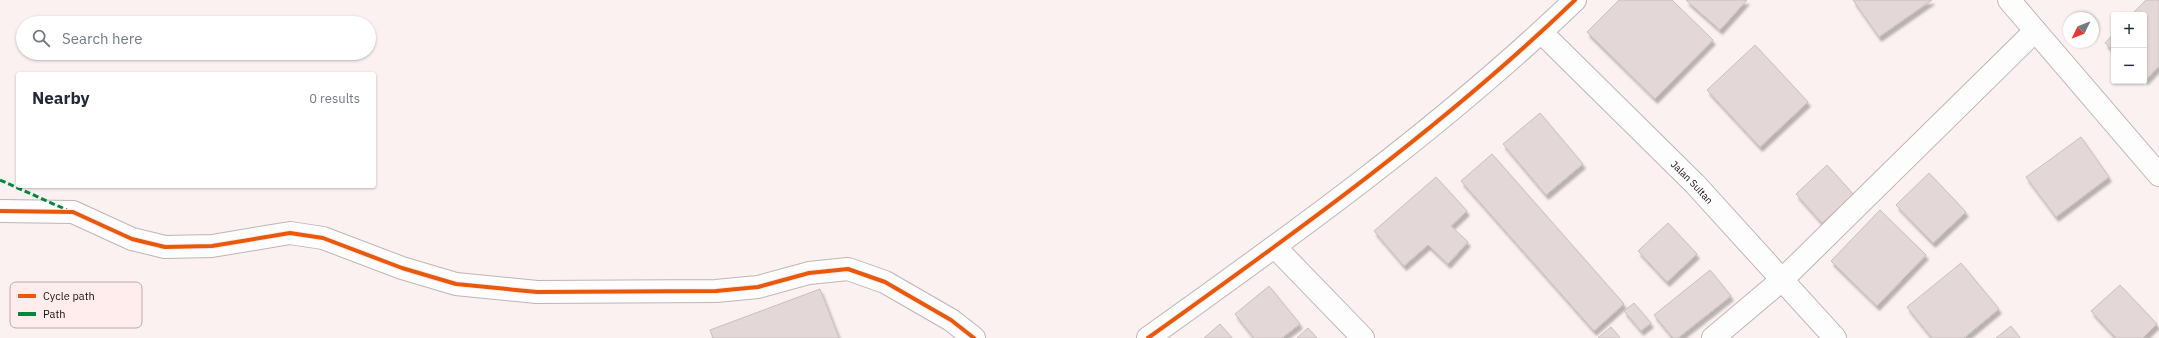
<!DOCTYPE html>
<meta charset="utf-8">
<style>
:root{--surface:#fff;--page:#f2f2f3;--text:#1f2937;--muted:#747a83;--line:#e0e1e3}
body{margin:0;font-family:"IBM Plex Sans",sans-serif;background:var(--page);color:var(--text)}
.controls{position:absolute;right:12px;top:12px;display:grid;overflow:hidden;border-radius:4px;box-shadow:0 1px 3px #0004}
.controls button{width:36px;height:36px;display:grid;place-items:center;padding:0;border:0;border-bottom:1px solid var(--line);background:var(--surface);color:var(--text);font:20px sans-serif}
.compass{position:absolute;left:2063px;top:12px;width:36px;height:36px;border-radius:50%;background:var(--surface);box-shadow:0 1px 3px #0004;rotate:227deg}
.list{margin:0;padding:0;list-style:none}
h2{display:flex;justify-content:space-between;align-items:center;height:52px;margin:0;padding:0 16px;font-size:17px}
h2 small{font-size:13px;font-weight:400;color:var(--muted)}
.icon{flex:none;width:22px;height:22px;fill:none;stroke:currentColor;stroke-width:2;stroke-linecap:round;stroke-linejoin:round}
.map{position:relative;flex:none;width:2159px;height:338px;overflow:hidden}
.search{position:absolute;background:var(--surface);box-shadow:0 1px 3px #0004;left:16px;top:16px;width:360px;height:44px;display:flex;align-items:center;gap:10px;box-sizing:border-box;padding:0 14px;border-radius:22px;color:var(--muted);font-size:15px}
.panel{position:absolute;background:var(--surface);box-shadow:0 1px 3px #0004;left:16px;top:72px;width:360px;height:116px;border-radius:4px}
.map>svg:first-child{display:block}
.building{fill:#e3d7d7;stroke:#cabebe;filter:url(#shadow)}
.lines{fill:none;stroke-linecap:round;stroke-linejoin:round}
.minor-casing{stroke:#c0b4b4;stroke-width:24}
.minor{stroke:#fefdfd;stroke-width:22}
.quiet{stroke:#00873e;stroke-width:3;stroke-dasharray:6 3;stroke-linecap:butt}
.cycleway-casing{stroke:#ffeded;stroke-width:6}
.cycleway{stroke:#e8590c;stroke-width:4}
.labels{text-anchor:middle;stroke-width:3;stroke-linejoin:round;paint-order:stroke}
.street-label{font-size:10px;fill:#1c0e0e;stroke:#ffeded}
.key{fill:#ffeded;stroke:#baa;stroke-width:1}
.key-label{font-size:11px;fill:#1c0e0e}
</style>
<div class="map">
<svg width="2159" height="338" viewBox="0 0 2159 338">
<defs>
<filter id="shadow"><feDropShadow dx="2.5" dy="4.5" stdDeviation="1" flood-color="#0004"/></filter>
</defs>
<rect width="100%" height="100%" fill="#fbf1f1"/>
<path class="building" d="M1619,0H1672L1713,40L1655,99L1587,32Z
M1686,0H1747L1720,30Z
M1853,0H1932L1879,37Z
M2146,0H2159V66L2145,81L2144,15H2131Z
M2114,33V51L2105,43Z
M1755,45L1808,102L1760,147L1707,90Z
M1540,113L1583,164L1546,195L1503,144Z
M2081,137L2109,177L2056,217L2026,177Z
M1492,154L1624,304L1594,331L1461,181Z
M1827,165L1854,195L1822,223L1796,194Z
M1929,173L1966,212L1933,243L1896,205Z
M1436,177L1467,211L1451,226L1468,242L1448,264L1428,245L1404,266L1374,231Z
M1880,210L1926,255L1877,306L1831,261Z
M1668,223L1697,254L1667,282L1638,251Z
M1961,263L1999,309L1964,338H1932L1907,307Z
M1710,270L1731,296L1678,338H1673L1654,315Z
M2120,285L2157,324L2143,338H2116L2091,311Z
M1269,286L1300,324L1282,338H1254L1235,314Z
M820,289L839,338H713L710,330Z
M1634,303L1651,323L1641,331L1624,311Z
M1220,324L1232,338H1204Z
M2011,326L2020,338H1996Z
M1611,327L1620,338H1598Z
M1308,328L1317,338H1297Z"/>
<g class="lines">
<defs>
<g id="minor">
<path d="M2009,0L2159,175"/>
<path id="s1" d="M1541,32L1695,184L1835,338"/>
<path d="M0,211L73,212L132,239L165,247L212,246L290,233L323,238L402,268L456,284L537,292L716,291L758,287L809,273L848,269L885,282L951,320L974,338"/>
<path d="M1275,247L1363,338"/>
<path d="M1148,338C1295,233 1444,126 1575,0"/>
<path d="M1713,338L1783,279L2035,31"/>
</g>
</defs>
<use href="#minor" class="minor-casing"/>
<use href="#minor" class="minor"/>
<path class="quiet" d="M0,180L67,210"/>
<defs>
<path id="cycleway" d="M0,211L73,212L132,239L165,247L212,246L290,233L323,238L402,268L456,284L537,292L716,291L758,287L809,273L848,269L885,282L951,320L974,338
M1148,338C1295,233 1444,126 1575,0"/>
</defs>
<use href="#cycleway" class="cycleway-casing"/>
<use href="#cycleway" class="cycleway"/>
</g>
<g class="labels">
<g class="street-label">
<text dy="4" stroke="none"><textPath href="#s1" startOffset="213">Jalan Sultan</textPath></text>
</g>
</g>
<rect x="10" y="282" width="132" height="46" rx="6" class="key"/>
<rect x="18" y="294" width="18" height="4" fill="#e8590c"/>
<rect x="18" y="312" width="18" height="4" fill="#00873e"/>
<g class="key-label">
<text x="43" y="300">Cycle path</text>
<text x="43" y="318">Path</text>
</g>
</svg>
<div class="controls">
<button>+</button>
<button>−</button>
</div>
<svg class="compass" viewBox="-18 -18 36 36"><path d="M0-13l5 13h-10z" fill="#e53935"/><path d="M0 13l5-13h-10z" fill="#747a83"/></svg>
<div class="search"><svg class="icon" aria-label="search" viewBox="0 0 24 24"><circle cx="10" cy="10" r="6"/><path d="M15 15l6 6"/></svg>Search here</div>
<section class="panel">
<h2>Nearby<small>0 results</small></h2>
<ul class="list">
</ul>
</section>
</div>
